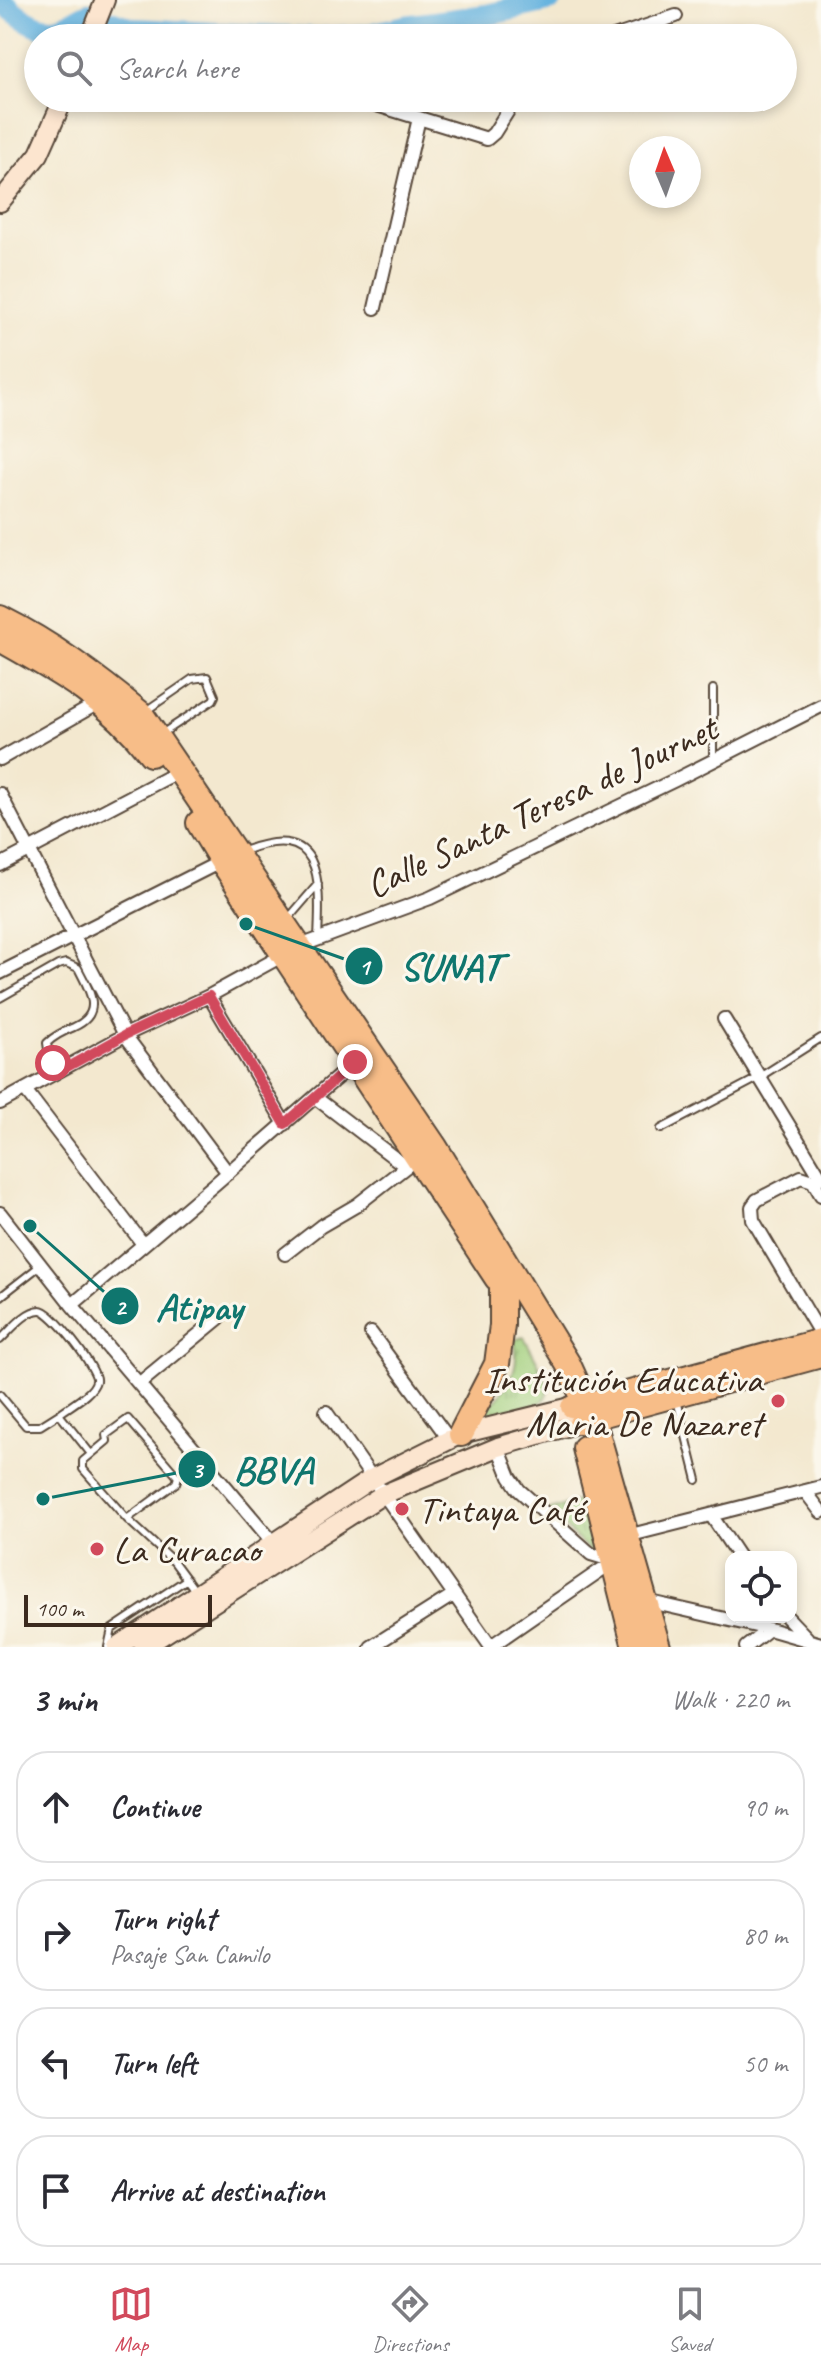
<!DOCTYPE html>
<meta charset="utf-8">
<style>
:root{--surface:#fff;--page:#f7f7f7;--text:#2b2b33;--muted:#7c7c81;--line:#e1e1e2;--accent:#d1495b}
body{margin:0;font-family:Caveat,sans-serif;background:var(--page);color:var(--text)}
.controls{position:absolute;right:24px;bottom:24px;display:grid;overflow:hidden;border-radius:16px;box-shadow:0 4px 12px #0003}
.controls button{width:72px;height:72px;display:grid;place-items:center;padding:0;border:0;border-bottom:2px solid var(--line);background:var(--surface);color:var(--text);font:40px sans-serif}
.compass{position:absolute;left:629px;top:136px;width:72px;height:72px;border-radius:50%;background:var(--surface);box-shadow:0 4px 12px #0003;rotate:358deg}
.scale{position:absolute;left:24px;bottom:20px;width:188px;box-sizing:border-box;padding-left:8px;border:4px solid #3b2a1e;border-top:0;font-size:22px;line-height:28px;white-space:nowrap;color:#3b2a1e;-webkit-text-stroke:6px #fbf7ec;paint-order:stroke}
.stop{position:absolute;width:24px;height:24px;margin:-18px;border:6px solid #d1495b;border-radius:50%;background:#fff}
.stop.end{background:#d1495b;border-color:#fff;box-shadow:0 2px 8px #0008}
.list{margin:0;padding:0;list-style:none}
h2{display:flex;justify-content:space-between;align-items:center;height:104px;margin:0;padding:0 32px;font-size:34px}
h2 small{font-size:26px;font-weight:400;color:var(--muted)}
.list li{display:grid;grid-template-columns:52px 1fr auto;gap:24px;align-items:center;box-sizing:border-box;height:112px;margin:0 16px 16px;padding:0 16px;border:2px solid var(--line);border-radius:32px}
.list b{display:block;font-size:30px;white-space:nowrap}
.list p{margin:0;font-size:26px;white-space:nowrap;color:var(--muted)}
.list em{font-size:26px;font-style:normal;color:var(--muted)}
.icon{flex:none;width:44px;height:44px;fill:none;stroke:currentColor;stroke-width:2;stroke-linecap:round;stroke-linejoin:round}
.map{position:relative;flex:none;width:821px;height:1647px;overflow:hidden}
.search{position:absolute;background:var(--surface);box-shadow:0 4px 12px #0003;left:24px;right:24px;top:24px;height:88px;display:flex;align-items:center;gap:20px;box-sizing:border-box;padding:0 28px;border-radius:44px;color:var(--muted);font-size:30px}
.sheet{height:616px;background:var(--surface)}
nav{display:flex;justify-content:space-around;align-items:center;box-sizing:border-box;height:112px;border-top:2px solid var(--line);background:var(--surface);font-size:22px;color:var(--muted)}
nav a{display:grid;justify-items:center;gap:4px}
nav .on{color:var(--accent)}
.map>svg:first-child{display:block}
.grass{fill:url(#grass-tufts);stroke:#6e7c4e;stroke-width:2}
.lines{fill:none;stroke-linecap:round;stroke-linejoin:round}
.river{stroke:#66b3df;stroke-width:22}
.lane-casing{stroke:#574639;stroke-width:10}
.street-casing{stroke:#574639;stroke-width:16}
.secondary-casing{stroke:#574639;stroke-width:22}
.primary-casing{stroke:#574639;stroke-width:24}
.highway-casing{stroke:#574639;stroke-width:28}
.lane{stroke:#fff;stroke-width:6}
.street{stroke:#fff;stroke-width:12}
.secondary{stroke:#fce5cf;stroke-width:18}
.primary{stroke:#f7bd88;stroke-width:20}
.highway{stroke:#f7bd88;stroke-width:24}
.route{stroke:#d1495b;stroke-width:10}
.poi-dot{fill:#d1495b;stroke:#fbf7ec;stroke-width:3}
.labels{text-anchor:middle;stroke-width:6;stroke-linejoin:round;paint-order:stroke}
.street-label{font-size:38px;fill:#3b2a1e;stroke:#fbf7ec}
.poi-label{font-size:38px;fill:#3b2a1e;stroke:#fbf7ec;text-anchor:start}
.leader{fill:none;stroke:#0f766e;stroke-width:3}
.callout-dot{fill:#0f766e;stroke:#fbf7ec;stroke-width:3}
.mark-label{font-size:24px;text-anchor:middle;font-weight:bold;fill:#fff}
.callout-label{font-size:40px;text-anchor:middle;font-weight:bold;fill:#0f766e;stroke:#fbf7ec;stroke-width:6;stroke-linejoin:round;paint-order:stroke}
</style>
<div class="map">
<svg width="821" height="1647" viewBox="0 0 821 1647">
<defs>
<pattern id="grass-tufts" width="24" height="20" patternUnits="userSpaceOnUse" patternTransform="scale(2)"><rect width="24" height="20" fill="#a1cf7d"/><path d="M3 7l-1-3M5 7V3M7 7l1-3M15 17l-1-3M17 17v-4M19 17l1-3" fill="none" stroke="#84a866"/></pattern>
</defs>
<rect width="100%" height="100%" fill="#fbf7ec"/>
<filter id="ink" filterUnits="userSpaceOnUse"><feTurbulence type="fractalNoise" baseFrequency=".0125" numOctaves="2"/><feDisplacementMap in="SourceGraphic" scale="16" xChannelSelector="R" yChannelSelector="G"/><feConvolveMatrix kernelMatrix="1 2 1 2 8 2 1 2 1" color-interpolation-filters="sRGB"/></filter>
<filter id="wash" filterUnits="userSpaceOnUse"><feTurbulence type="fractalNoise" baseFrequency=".006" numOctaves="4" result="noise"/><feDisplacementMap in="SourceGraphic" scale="32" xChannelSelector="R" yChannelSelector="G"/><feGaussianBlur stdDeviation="1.8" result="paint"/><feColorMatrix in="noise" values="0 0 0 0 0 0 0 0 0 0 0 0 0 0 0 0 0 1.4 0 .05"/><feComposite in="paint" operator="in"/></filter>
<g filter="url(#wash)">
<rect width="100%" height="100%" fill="#f3e8cf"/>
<path class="grass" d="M524,1337C559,1402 562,1399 490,1420L483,1414C503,1393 523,1371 514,1340Z
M583,1499L597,1551L592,1553L547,1511Z"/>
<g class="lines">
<path class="river" d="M0,0C15,13 38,33 59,27C70,24 79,17 89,13L133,29L318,38
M320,38L367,35L405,26L487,15L552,0"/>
</g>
</g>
<g filter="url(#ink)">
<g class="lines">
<defs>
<path id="lane" d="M147,710L192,679L207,677L215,696L213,700L163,733
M713,761V689
M241,852C322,819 321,877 318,939
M287,920L318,884
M0,998L58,965L66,963L78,968C89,990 105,1013 74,1027C64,1031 55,1035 47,1043L49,1056L60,1071
M661,1129L758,1078L821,1038
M0,1297L41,1265
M0,1340C10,1331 25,1311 40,1310C51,1309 99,1370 96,1381C93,1394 69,1406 59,1414
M0,1395L26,1426H40L59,1414L91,1454
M677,1400L697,1480
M127,1519L176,1483L178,1477L128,1419L106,1435L107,1441L83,1461V1469L127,1519L174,1562L196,1592
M108,1647L112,1629L187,1579"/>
<path id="street" d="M611,38L676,16
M354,98L487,139L494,133L516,98
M375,308L419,118
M0,759L100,702
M0,794L125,1035L228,1173
M0,865L168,777
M0,973L222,861
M209,996L285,1124
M724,1019L821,1178
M25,1090L143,1244
M316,1098L405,1166
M0,1103L125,1035L209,996L300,946L430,898L675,780L821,706
M821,1195L813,1181L801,1177L757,1200L752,1207L753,1220L821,1335
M0,1213L72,1305L276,1546
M285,1254L321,1226L357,1205L421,1155
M72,1305L215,1184L355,1062
M371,1333L449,1439
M140,1383L219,1318
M326,1412L491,1647
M498,1447L510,1477L519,1490L591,1554L614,1561
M805,1491L821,1512
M711,1515L739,1557
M627,1536L821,1487
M646,1601L769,1629L821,1644
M787,1617L807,1638
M491,1646L614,1561
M371,1647L453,1595
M746,1647L769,1629"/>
<path id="secondary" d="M90,38L105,0
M0,202L39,154L64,98
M117,1647L371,1479L461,1434L571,1407
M144,1647L382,1495L498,1447L579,1423"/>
<path id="primary" d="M571,1407L821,1339
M579,1423L821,1357"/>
<path id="highway" d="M0,618C52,644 96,677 141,714L435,1147L568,1364L593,1419L658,1647
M0,639C59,672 109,699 151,754
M199,823L222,861L497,1278
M461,1434L497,1364L502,1325V1285
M585,1448L635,1647"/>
</defs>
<use href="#lane" class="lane-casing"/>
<use href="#street" class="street-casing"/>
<use href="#secondary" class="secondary-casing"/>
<use href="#primary" class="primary-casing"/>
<use href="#highway" class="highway-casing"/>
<use href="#lane" class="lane"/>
<use href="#street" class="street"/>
<use href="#secondary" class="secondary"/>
<use href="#primary" class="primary"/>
<use href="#highway" class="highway"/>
</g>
</g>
<g class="lines" filter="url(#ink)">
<path class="route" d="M53,1063L60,1071L125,1035L209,996L285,1124L355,1062"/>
</g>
<g class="poi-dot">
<circle cx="778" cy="1401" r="8"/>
<circle cx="402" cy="1509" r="8"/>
<circle cx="97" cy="1549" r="8"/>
</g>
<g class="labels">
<g class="street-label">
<text transform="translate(541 806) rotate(-25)" y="13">Calle Santa Teresa de Journet</text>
</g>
<g class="poi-label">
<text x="762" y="1392" text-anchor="end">Institución Educativa<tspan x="762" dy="44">Maria De Nazaret</tspan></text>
<text x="418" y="1522">Tintaya Café</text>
<text x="113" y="1562">La Curacao</text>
</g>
</g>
<path class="leader" d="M246 924L364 966M30 1226L120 1306M43 1499L197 1469"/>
<g class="callout-dot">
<circle cx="246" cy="924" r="8"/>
<circle cx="30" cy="1226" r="8"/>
<circle cx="43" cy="1499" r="8"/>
<circle cx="364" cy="966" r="20"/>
<circle cx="120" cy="1306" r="20"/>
<circle cx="197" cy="1469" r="20"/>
</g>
<g class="mark-label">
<text x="364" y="975">1</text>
<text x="120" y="1315">2</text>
<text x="197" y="1478">3</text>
</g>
<g class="callout-label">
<text x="450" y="980">SUNAT</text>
<text x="199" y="1320">Atipay</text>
<text x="273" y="1483">BBVA</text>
</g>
</svg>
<div class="controls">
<button><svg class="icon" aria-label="locate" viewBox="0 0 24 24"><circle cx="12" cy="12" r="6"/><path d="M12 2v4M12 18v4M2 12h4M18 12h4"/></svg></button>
</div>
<svg class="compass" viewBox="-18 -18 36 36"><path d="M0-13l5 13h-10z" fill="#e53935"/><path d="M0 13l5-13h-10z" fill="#7c7c81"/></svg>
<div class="scale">100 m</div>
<div class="stop" style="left:53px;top:1063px"></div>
<div class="stop end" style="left:355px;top:1062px"></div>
<div class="search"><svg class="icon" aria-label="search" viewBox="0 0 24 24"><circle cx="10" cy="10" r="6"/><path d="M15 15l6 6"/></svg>Search here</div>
</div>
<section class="sheet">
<h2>3 min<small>Walk · 220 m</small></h2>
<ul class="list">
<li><svg class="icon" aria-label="ahead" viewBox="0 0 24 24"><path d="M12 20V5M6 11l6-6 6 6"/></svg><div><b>Continue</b></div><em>90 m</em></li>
<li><svg class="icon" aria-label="right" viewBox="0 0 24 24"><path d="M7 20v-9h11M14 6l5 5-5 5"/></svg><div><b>Turn right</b><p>Pasaje San Camilo</p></div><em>80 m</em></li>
<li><svg class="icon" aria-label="left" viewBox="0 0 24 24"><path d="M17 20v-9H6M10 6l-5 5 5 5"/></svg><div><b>Turn left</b></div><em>50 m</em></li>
<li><svg class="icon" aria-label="arrive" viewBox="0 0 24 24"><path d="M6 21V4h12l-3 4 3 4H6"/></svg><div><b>Arrive at destination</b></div></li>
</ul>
</section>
<nav>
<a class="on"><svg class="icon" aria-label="map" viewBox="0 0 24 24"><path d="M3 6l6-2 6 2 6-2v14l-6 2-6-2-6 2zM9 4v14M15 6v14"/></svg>Map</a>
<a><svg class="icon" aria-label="directions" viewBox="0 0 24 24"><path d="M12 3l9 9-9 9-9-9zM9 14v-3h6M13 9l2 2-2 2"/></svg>Directions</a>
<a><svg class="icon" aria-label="saved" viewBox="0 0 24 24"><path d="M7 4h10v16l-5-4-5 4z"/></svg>Saved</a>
</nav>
